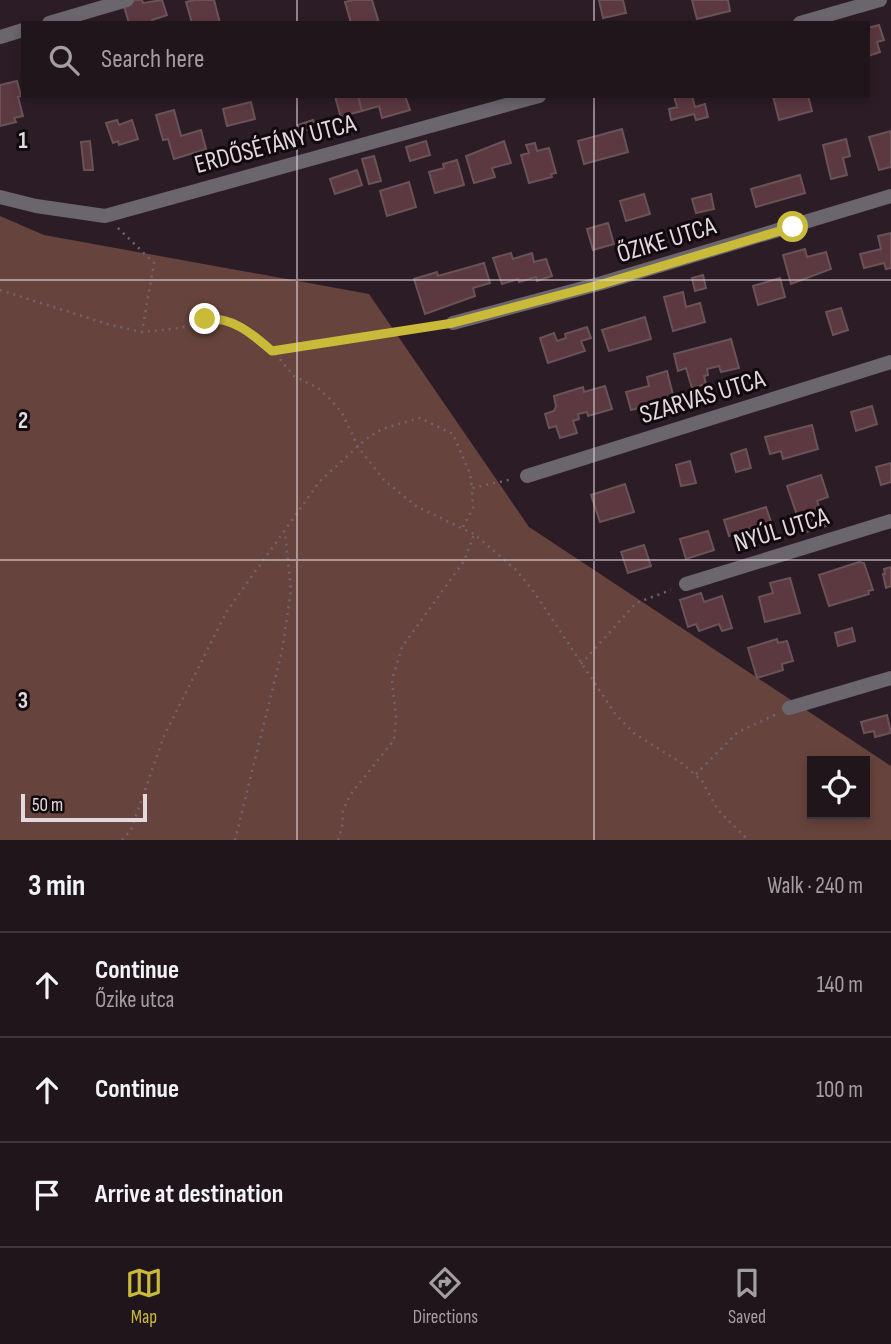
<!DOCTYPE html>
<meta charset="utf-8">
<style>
:root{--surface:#21151c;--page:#291e25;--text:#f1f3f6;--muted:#a29fa3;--line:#3e343b;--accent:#c9ba3a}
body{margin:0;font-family:"Sofia Sans Condensed",sans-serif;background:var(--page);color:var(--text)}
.controls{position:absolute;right:21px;bottom:21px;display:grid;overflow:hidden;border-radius:0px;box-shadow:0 4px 10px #0003}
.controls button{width:63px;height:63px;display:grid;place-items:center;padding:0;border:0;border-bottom:2px solid var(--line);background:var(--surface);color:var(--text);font:35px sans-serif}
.scale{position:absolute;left:21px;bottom:18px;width:126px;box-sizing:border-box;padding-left:7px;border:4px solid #e3d8de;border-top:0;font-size:19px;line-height:24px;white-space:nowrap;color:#e3d8de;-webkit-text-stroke:5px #10090d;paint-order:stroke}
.stop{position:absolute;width:21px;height:21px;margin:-16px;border:5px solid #c9ba3a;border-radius:50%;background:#fff}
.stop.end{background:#c9ba3a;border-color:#fff;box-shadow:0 2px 7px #0008}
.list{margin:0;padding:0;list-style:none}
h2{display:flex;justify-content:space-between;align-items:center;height:91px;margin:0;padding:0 28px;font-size:30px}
h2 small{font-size:23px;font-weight:400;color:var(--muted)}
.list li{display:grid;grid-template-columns:46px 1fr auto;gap:21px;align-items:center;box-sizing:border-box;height:105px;padding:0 28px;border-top:2px solid var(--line)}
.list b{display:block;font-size:26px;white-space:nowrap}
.list p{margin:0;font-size:23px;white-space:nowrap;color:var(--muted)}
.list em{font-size:23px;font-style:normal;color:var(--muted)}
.icon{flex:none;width:38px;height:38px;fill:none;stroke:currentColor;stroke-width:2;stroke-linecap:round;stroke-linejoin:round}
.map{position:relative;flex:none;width:891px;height:840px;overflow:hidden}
.search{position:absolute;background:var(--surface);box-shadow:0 4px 10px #0003;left:21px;right:21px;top:21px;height:77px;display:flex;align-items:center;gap:18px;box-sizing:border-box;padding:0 24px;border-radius:0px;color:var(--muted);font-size:26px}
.sheet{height:406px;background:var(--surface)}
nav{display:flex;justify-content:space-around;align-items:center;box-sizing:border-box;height:98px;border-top:2px solid var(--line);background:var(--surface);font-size:19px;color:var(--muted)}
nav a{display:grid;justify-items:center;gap:4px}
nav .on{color:var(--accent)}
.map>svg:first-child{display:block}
.forest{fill:#67433d;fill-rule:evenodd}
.building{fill:#5c3840;stroke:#695357;stroke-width:2}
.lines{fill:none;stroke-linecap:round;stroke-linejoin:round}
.path{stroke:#71636b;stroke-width:2.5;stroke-dasharray:2 5;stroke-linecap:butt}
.street{stroke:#6b656d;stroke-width:14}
.route{stroke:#c9ba3a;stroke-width:9}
.grid{fill:none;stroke:#e3d8de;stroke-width:2;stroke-opacity:0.55}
.labels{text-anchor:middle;stroke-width:6;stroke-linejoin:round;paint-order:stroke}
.street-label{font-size:26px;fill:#e3d8de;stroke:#10090d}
.grid-label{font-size:23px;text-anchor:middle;font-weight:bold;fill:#e3d8de;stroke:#10090d;stroke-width:6;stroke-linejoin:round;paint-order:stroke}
</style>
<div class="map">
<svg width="891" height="840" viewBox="0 0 891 840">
<rect width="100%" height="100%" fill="#2c1c26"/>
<path class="forest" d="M0,216L44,235L369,294L529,527L891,766V840H0ZM812,761H865V814H812Z"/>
<path class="building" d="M122,0H142L143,3L162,0L167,15L152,20L153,23H129Z
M195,0H214L220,23H192L186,2Z
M353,0H372L379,23H351L345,2Z
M599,0H623L626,13L603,18Z
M692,0H728L730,11L697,19Z
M879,25L884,40L877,42L880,52L868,56V28Z
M17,81L21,96L18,97L23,116L14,118L16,122L0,126V85Z
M335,96H358L362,111L350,114L351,120L342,122Z
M358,96H405L410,110L382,118L379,106L362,111Z
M674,96H692L695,107L705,104L708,117L696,120L694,114L671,120L669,109L677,107Z
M773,96H808L812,111L779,120Z
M251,102L255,119L227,126L223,109Z
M174,110L181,136L201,130L206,149L174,159L168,139L163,140L156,115Z
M117,120L119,125L132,120L138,139L119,145L118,141L113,143L106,123Z
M313,120L316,127L300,132L298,125Z
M622,129L628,152L584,164L578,141Z
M891,131V167L879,170L869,137Z
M846,139L850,156L843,158L847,175L831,179L823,145Z
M90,141L93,170H84L81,142Z
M426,141L430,155L410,161L406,147Z
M504,141L511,163L492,168L495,177L474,183L466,156Z
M535,143L537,151L549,148L556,173L551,174L552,177L529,183L521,155L529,153L526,145Z
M374,156L381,181L369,184L362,159Z
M457,160L464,185L435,193L429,172L444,168L443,164Z
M357,170L362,185L335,194L330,179Z
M800,175L805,193L756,207L751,189Z
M409,182L416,207L387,216L380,191Z
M644,194L650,214L626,221L620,201Z
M711,194L714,209L696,213L692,199Z
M608,223L614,244L593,250L587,229Z
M891,233V268L886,269L884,263L864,268L860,254L881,249L878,236Z
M805,249L807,257L826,252L831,269L791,284L783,255Z
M511,253L513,259L532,253L534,262L546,259L552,276L537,281L536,277L519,282L518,279L502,284L493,258Z
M484,263L490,283L473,288L475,296L425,314L414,279L437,272L438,276Z
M703,275L706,288L695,291L692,278Z
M780,278L785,297L758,305L753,286Z
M683,292L686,307L700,303L705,322L673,331L664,297Z
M841,308L848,330L833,335L826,312Z
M645,317L651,339L609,351L602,330Z
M587,327L591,338L581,341L585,351L548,363L540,338L554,333L557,341L566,338L565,334Z
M731,339L739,368L721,372L719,366L707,369L708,375L704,376L706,384L692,388L686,368L678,371L674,354Z
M667,371L674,399L631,410L626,392L649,386L647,377Z
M605,386L612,409L588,416L587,412L578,414L579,419L573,421L577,433L560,438L556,426L549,428L545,414L554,411L556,406L554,396L583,387L584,392Z
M872,406L877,424L856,431L851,412Z
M812,425L818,449L783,459L781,451L770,454L765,437Z
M746,449L751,468L736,472L731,454Z
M690,461L696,483L681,486L676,465Z
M891,463V482L881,485L876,467Z
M821,475L828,497L817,501L826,526L803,533L787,486Z
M625,484L634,512L600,522L591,495Z
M766,507L775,534L746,543L742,532L729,536L724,520Z
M708,531L714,550L686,559L680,539Z
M644,545L651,566L628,573L621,552Z
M859,562L864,563L873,590L868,591L869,594L829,606L819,575Z
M891,567V586L886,588L883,574H885L884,569Z
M790,578L800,613L765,622L759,597L773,593L770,583Z
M701,593L704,602L722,596L732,628L722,631L719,624L699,631L696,624L688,627L680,600Z
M852,628L855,641L838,646L835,633Z
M777,639L778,643L787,641L793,661L782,664L783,670L757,678L748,648Z
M887,715L891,733L875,737L874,731L864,733L861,722Z"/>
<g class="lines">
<path class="path" d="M118,228L154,263L142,332
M0,290L107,324L142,332L181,328L206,319H215L239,326L250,333L273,351L294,376L318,388L330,399L342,413L358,447L384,480L416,506L474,534L516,570L534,592L616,715L635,734L683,764L702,781L718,810L748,840
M273,351L439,325
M463,527L473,508L472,488L513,479
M581,664L636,603L671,590
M696,774L738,732L777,714
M122,840L131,830L164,736L227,611L320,481L366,439L382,429L420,418L453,434L470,474L472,488
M235,840L282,651L291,590L285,532
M338,840L342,828L343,811L350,795L394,740L396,718L392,680L402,647L464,561L474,535"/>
<path class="street" d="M49,23L127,0
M800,23L880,0
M0,37L23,30
M0,197L36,206L105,216L539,96
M453,323L602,283L891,196
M527,476L891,362
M686,584L891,521
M789,708L891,678"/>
</g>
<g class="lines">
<path class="route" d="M205,319C234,317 252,334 272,351L453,323L602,284L793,227"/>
</g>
<path class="grid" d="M297,0V23M594,0V23M297,96V840M594,96V840M0,280H891M0,560H891"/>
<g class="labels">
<g class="street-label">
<text transform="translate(275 143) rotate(-15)" y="9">ERDŐSÉTÁNY UTCA</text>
<text transform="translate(666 239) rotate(-17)" y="9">ŐZIKE UTCA</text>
<text transform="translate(702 396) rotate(-17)" y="9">SZARVAS UTCA</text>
<text transform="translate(781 529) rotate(-17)" y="9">NYÚL UTCA</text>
</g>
</g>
<g class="grid-label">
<text x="23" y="148">1</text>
<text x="23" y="428">2</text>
<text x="23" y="708">3</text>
</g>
</svg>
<div class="controls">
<button><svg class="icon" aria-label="locate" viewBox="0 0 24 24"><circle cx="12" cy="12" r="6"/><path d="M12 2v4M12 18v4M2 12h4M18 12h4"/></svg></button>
</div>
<div class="scale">50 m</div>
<div class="stop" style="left:793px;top:227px"></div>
<div class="stop end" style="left:205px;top:319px"></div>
<div class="search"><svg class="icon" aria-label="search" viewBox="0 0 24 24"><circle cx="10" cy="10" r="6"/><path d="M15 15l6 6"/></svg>Search here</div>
</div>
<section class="sheet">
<h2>3 min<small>Walk · 240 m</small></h2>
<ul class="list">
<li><svg class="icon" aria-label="ahead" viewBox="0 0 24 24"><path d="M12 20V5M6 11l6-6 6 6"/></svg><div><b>Continue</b><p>Őzike utca</p></div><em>140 m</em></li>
<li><svg class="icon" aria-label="ahead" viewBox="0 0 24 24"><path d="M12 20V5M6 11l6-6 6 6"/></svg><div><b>Continue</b></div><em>100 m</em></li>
<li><svg class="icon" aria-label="arrive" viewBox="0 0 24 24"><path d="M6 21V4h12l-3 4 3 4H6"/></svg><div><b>Arrive at destination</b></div></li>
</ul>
</section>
<nav>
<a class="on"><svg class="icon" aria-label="map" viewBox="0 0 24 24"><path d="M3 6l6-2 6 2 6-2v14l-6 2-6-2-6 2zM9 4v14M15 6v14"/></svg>Map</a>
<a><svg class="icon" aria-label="directions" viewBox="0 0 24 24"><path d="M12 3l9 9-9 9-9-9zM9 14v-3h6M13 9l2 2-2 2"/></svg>Directions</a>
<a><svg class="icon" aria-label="saved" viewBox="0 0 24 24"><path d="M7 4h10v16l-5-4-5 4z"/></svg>Saved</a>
</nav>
